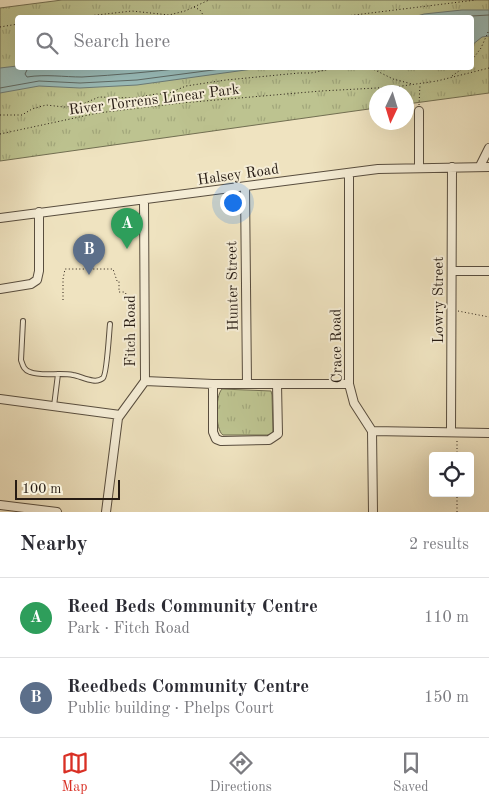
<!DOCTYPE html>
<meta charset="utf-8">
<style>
:root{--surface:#fff;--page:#f7f7f7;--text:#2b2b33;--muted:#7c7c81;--line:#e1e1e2;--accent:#d93025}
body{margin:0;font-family:"Old Standard TT",serif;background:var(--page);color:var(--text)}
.controls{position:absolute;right:15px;bottom:15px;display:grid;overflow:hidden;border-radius:5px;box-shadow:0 5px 20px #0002}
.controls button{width:45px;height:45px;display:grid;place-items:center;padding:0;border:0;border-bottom:1px solid var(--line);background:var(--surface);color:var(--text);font:25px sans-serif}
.compass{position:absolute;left:369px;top:85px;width:45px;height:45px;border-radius:50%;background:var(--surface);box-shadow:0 5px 20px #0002;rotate:184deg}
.scale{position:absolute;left:15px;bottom:12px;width:105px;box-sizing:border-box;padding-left:5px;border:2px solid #261b13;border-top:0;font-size:14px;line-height:18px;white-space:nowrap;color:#261b13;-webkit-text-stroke:4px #f5edd6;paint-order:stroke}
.you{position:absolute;left:232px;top:202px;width:18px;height:18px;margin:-12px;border:4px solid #fff;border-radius:50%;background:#1a73e8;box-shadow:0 0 0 8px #1a73e833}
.badge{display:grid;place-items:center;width:32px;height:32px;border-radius:50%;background:var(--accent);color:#fff;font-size:16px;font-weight:700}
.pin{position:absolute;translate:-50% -41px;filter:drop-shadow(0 1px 2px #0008)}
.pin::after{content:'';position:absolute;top:26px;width:18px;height:15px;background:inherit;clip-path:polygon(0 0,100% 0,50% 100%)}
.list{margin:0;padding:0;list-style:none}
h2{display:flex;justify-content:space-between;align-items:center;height:65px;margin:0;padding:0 20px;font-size:21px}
h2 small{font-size:16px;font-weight:400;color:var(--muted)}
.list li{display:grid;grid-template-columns:32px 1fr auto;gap:15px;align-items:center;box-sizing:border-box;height:80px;padding:0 20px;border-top:1px solid var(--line)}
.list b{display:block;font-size:19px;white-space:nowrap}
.list p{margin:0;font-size:16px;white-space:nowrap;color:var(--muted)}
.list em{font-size:16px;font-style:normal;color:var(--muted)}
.icon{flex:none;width:28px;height:28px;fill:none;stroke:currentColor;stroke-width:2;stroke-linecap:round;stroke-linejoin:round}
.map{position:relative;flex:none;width:489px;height:512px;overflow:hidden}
.search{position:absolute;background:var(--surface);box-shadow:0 5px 20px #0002;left:15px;right:15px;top:15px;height:55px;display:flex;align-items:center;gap:12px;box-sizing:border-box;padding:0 18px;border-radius:5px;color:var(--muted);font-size:19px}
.sheet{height:225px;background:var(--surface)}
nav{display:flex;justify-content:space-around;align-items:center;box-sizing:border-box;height:70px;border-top:1px solid var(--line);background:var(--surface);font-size:14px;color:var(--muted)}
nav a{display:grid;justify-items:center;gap:2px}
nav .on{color:var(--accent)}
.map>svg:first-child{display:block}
.park{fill:url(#park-tufts);stroke:#726f52;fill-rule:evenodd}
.water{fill:#9cbdb9;stroke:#6d7c77}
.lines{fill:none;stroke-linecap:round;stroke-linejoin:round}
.shore{stroke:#616c66;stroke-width:1}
.service-casing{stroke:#584d3e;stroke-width:6}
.minor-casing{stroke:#584d3e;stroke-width:10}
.path{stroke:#261b13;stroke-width:1;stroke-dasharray:1 2.5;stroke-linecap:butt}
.service{stroke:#f5edd6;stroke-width:4}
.minor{stroke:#f5edd6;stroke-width:8}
.labels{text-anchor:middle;stroke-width:4;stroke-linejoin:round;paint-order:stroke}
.street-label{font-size:15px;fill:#261b13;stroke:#f5edd6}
</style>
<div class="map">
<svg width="489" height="512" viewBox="0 0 489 512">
<defs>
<pattern id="park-tufts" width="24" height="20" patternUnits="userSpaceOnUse" patternTransform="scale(1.25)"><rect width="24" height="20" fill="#bdc390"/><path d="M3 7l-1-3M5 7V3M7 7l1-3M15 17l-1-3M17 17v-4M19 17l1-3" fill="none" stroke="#a2a77b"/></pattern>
</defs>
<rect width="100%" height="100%" fill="#efe3c0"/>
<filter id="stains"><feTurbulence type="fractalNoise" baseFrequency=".004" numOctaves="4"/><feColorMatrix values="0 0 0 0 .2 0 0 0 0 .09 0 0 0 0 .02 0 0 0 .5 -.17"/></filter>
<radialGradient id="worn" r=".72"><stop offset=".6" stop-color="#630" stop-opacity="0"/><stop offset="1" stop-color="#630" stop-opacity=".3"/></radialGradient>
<path class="park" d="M62,0H489V93L407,104L406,92H376V108L0,161V8ZM18,18H472V68H18Z
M222,389L271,391L272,395L273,433L269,435H223C215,430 215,396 222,389Z"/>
<path class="water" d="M462,10H489V36L482,37L472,45V18L414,17L424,14Z
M17,66L18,68H260L137,85L80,88L39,86L0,93V68Z"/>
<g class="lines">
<path class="shore" d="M437,18L489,15
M28,68L25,74L27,77C46,74 64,77 82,77C116,75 150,72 184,68
M38,68L79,69L112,68
M0,88L39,81L80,83L137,80L228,68"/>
<defs>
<path id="service" d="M23,321L21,360C23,366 24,370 30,372C43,377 59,372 73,375C81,376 95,385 103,378C107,374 109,333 110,324
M54,406L58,374"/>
<path id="minor" d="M480,166L489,148
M419,168V111
M349,173V384L354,403L372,431L373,512
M245,187L247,384
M0,218L378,169L489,167
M452,271H489
M0,289L31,284L37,280L39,271V212
M145,381L213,384H349
M213,384V432L216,439L221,441L269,440L278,434L277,384
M0,399L120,415
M372,431L489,433
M451,432L452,167
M0,505L57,512
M106,512L118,418L145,381L144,200"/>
</defs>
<use href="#service" class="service-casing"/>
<use href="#minor" class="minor-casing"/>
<path class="path" d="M194,7L200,10L205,18
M70,18L132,11L169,15L185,11L209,0
M330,18L476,0
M0,27L18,24
M472,60L481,48L489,30
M371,68L393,79L412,84
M452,76L463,68
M419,105L420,84
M0,115H22L32,109L46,105L64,107L78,106L99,97L133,98L156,94H167L186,86L226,80L299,73H311L336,68
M0,134L98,113L181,103L321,91L395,87L437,81L489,68
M63,300V279L65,269H113L117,281H119V292H125L128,298H136
M458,311L489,317
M457,456V439
M457,512V493"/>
<use href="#service" class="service"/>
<use href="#minor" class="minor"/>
</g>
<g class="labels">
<g class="street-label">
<text transform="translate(154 99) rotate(-7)" y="5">River Torrens Linear Park</text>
<text transform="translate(238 174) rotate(-8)" y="5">Halsey Road</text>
<text transform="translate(232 286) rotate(-91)" y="5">Hunter Street</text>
<text transform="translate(438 300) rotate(-90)" y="5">Lowry Street</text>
<text transform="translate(130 331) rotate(-90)" y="5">Fitch Road</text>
<text transform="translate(336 346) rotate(-91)" y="5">Crace Road</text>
</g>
</g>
<rect width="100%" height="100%" filter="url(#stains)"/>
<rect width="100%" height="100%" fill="url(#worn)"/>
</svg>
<div class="controls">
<button><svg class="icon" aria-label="locate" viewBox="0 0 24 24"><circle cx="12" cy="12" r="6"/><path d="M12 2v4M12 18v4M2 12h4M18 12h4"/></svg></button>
</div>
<svg class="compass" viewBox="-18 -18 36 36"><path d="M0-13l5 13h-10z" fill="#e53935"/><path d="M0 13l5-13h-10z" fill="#7c7c81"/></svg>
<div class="scale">100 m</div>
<div class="you"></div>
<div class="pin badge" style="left:127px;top:249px;background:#2e9e5b">A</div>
<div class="pin badge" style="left:89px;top:275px;background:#5c6f8a">B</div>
<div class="search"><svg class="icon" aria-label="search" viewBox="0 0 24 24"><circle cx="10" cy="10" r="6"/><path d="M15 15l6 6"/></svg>Search here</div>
</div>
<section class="sheet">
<h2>Nearby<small>2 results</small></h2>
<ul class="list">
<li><span class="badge" style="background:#2e9e5b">A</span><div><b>Reed Beds Community Centre</b><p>Park · Fitch Road</p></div><em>110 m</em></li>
<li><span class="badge" style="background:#5c6f8a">B</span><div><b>Reedbeds Community Centre</b><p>Public building · Phelps Court</p></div><em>150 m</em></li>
</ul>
</section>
<nav>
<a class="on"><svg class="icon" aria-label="map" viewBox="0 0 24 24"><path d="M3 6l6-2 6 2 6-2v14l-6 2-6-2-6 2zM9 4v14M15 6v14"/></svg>Map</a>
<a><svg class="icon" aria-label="directions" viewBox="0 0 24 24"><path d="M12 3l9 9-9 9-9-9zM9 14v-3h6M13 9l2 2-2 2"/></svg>Directions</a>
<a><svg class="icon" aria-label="saved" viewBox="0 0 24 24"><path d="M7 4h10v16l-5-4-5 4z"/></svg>Saved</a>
</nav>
